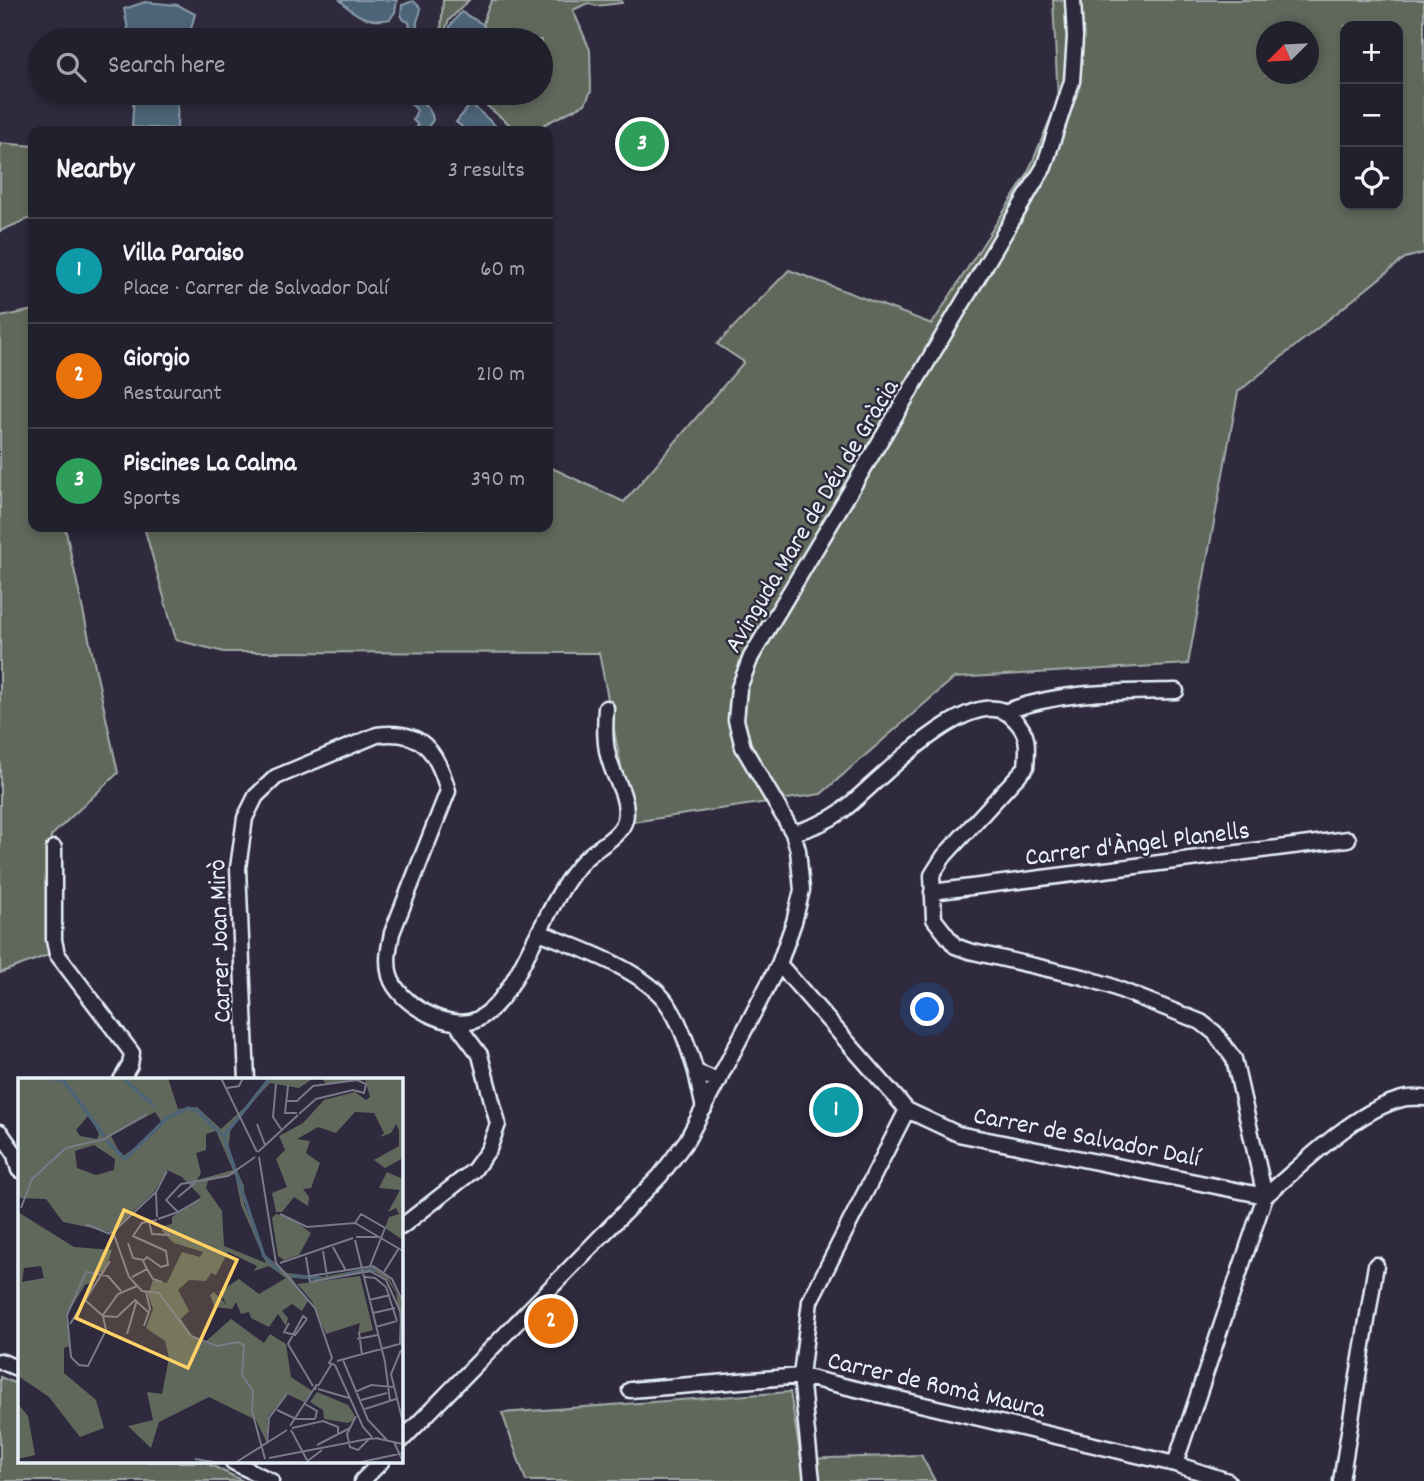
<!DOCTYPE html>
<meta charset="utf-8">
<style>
:root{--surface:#23202e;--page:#2b2836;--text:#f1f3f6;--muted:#a3a3aa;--line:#403e4a;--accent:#ffd166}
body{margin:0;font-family:Dekko,sans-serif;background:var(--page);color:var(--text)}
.controls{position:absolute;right:21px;top:21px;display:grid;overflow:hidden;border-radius:14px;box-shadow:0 4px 10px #0003}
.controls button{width:63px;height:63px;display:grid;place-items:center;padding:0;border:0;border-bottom:2px solid var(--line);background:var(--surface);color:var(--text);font:35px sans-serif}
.compass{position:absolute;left:1256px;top:21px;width:63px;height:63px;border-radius:50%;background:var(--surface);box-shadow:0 4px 10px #0003;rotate:246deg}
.you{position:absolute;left:928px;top:1010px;width:24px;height:24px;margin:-18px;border:5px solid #fff;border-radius:50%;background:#1a73e8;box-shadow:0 0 0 10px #1a73e833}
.badge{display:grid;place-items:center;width:46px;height:46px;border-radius:50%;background:var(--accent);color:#fff;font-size:23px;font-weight:700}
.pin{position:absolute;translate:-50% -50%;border:4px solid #fff;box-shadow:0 2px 7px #0006}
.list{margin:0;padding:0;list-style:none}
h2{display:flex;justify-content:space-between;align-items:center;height:91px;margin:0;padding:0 28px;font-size:30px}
h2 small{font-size:23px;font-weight:400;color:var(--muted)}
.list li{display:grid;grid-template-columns:46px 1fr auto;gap:21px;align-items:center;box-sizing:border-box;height:105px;padding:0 28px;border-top:2px solid var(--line)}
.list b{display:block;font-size:26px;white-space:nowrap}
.list p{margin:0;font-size:23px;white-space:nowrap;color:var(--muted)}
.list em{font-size:23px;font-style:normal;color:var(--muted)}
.icon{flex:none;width:38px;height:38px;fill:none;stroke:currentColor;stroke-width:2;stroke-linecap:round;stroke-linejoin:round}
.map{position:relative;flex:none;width:1424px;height:1481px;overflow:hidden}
.search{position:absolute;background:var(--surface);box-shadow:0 4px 10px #0003;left:28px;top:28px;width:525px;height:77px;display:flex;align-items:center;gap:18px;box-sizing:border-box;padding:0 24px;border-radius:38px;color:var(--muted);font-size:26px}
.panel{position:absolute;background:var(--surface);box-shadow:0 4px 10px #0003;left:28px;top:126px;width:525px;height:406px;border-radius:14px}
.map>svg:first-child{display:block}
.green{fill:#60685c;stroke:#a4acaa;stroke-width:2;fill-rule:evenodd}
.water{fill:#4d6477;stroke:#8b9cab;stroke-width:2}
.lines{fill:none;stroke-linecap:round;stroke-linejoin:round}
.street-casing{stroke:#e8f1f8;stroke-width:19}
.street{stroke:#2f2a3d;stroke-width:14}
.labels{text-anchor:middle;stroke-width:5;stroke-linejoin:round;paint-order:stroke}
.street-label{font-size:26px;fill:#e8f1f8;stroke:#2f2a3d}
.inset-river{fill:none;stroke:#4d6477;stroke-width:3.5}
.inset-road{fill:none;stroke:#797a88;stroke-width:2}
.view{fill:#ffd166;fill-opacity:0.15;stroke:#ffd166;stroke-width:3.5}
.inset-edge{fill:none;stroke:#e8f1f8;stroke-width:3.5}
</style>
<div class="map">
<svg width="1424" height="1481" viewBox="0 0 1424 1481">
<rect width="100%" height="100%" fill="#2f2a3d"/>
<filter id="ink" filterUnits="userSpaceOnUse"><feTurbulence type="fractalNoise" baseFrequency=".0143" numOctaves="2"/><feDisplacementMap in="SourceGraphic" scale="14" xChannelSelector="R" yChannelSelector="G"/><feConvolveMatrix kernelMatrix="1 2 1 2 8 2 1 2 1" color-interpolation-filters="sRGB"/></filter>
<g filter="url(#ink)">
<path class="green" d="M443,0H469L449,20L445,31H441Z
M492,0H621L622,3L596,6L588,3L573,10L590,50L591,91L585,104L539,127L514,128L471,93H541V40H489C479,27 485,13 492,0Z
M1053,0H1424V253L1405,258L1238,392L1188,664L954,678L821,794L632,822L599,653L224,652L176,640L144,527H548V466L624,502L744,362L717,344L789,270L932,324L1027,175L1058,100ZM1345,26H1398V205H1345ZM1266,32H1308V74H1266Z
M0,143L33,146V217L0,231Z
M33,310V527H65L118,773L51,836L48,955L0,973V317Z
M0,1377L19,1385V1462H205L243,1481H0Z
M790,1392L801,1459L921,1455L935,1481H526L502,1413Z"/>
<path class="water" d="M340,0H396L397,1L395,12L390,19C369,24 354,15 340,0Z
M413,1C426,10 419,12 417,22C416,26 419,36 419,40H412L409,22L404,20L401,15L402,5Z
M145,2L178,5L195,14L188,40H130L124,9Z
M461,12L483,24V32L478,40H450V26Z
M134,93H178L177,129L132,127Z
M400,93C413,93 432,106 433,120L425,131H415L418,125L413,120L417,110Z
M471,104L496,126L492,131H467L456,122Z
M645,127L653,130L654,135L650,142L649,156L643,159L638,156C633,146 635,138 641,129Z"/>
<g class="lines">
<defs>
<path id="street" d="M1007,711C1062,691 1117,692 1176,691
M793,833C811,828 827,822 842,811C874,787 974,676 1013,718C1029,733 1028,745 1026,767L944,856L932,875L934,919L955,946L969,951L1083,977L1108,985L1201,1022L1215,1033L1234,1059L1265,1196
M54,848V940L57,954L132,1053L130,1065L121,1080
M932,892L1348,839
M539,932C552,907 565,879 585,859C599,845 626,835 626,813C626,793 615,780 610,762C604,745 605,726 606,708
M779,964L907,1110L958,1134L1265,1196
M247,1080L238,868L245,818L256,796L276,777L377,735C422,729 437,751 448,791L392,933C389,948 386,961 390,976C398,1004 451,1033 478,1019C508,1003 523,960 539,932C576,947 636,967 663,998C680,1019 688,1046 696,1072
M704,1109L696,1072L719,1081
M0,1132L14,1152L19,1170
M1265,1196C1303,1165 1354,1111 1402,1099C1409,1097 1417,1098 1424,1098
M401,1227L474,1170L489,1149L498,1124L480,1055L457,1024
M0,1361L19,1369
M630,1390L801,1376L1175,1464L1228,1481
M401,1441L660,1176L687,1140L779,964L794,922L802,890L798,850L793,833L743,747L736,720L739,688L751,657L1044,167L1072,81L1075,37L1073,0
M233,1462L271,1481
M1175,1464L1265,1196
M362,1481L381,1462
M812,1481L801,1376L810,1301L907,1110
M1341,1481L1376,1265"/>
</defs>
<use href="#street" class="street-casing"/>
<use href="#street" class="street"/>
</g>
</g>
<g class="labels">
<g class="street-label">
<text transform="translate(810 515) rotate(-59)" y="9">Avinguda Mare de Déu de Gràcia</text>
<text transform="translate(1137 842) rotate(-7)" y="9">Carrer d'Àngel Planells</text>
<text transform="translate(218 941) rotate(-92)" y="9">Carrer Joan Mirò</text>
<text transform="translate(1087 1135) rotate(11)" y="9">Carrer de Salvador Dalí</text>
<text transform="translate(937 1383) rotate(13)" y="9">Carrer de Romà Maura</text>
</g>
</g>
<g transform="translate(18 1078)">
<rect width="385" height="385" fill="#2f2a3d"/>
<path d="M0,0H150L160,31L179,29L203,51L239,18L249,0H296L281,10L252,5L213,47L210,73L226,108V126L246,176L269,195L305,199L355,189L370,199L385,226V263L378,215L370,202L354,192L299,202L273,199L290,223L284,233L274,226L264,233L270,240L268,248L260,236L251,249L233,240L231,234L223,236L218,224L214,231L197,229L192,217L196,214L209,227L201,214L221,201L241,216L268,200L251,188L236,193L239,188L210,174L198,197L193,195L188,203L171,202L160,212L171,233L163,241L175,259L187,264L213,241L246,265L252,256L268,266L273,299L294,313L286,324L269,316L250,339L248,363L238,342L191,319L141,344L133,370L110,348L135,342L129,314L144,316L151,280L147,263L128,250L135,231L130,217L135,202L149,205L164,174L182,179L185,174L156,165L144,153L145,148L154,146V139L183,119L164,99L149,92L136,114L93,154L45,144L28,121L0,120ZM137,34L143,43L135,56L104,79L93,58ZM71,37L81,56L79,61L62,58L58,52ZM198,53L215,92L179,102L183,95L178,75L188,72V56ZM76,67L97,81L96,92L78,97L59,90L57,73ZM217,96L223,127L248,185L206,168L204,133L188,110L190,103ZM303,0H385V80L367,90L356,82L381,68V52L378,46L373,55L362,59L366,55L356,35L337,34L318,55L300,49L279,61L292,63L288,75L302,85L293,110L285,111L291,119L290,128L276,119L264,134H258L254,115L269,109L258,81L267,72L261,58L285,45L306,22L337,14L348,22L352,19L347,2L309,6ZM369,94L385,101V162L367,150L371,139L381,136L378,130L370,134L382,112L361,110ZM0,134L56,169L94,172L86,195L81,194L77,203L67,207L48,238L52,268L46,270V295L78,322L86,350L62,359L31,319L0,298ZM23,188L26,200L4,204L6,190ZM258,136L273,140L293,155L281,177L266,182L260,178L254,140ZM342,198L355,252L340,256L342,245L308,256L294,223L279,206ZM299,314L330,327L336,336V342L330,345L306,341L305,332L292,324ZM0,326L10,338L17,377L0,381Z" fill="#60685c" fill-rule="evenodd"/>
<path class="inset-river" d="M27,0L45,2L87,59M105,0L136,28M206,58L252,0M206,59L246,178L261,193M88,62L107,81L149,40L170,30L179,32L205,58M328,196L357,192M273,198L302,200"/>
<path class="inset-road" d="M203,0L239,74M258,6L255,39L263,51M270,8L267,35H279M209,10L221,8L225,0M269,23H279L295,8L339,2L348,6L346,15L335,12L298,21L281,36M239,46L247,67M240,74L280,37M241,79L258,185L297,230L314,280L311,285L317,287M138,114L139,139M160,119L177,105M3,130L14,101L48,70L86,61L129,36M160,134L181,122M262,136L289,149L337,145L361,159M140,141L160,134L148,122L163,106L210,98L237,79M131,144L134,156L152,157M337,145L343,136L367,150L352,188M68,146L92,156M95,154L138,114L149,93M91,155L95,154L111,199L124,213L141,215L173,258L199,268L220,264L226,267L224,297L235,313L234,333L247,381M338,159H361L385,173M337,162L367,284L372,323M110,165L115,180L125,182M315,169L328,193M305,173L309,198M288,179L292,204L352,193L368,202L383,235L382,266M262,185L335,160M129,191L135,201L144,204M366,194L381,170M292,198L355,188L374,201L385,224M114,199L129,191L125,183L129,179L143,189L150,187L148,173L115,158L124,145L139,142M347,199L357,200L368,209L379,243M67,222L85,238M351,222L372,217M355,235L377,230M85,237L100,216L119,208M85,238L88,252L70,288L61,287L53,279L49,237L68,194L90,198L103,213M85,238L99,239L117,222L130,234M289,241L285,238L270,266L295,308M271,245L266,254L277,257L289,241M52,246L92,183M126,248L132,231L128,214M358,249L379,243M341,254L344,277M109,256L119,222M339,261L360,257M383,272L373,296L385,345M325,282L350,342L369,362M319,283L385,265M317,287L345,349L354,359M300,308L313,287M300,311L331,320M337,314L353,307L375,309M343,322L369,315M287,326L299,333L297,341M347,331L378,321M259,332L278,341H297M338,338L329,356L332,369L340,372L351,361L361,360M272,348L299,306L297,312M274,350L305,343L320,349V355M273,352L290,384M357,360L385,366M376,364L385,384M249,365L251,340L269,316M299,367L332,350M251,380L355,360M177,381L202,385M217,385L269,352M287,385L304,372M339,385L385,375"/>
<path class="view" d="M106,132L219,182L170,290L58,240Z"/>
<rect width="385" height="385" class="inset-edge"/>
</g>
</svg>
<div class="controls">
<button>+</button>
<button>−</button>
<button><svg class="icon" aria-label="locate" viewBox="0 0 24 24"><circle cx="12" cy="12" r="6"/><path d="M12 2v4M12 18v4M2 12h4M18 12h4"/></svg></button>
</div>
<svg class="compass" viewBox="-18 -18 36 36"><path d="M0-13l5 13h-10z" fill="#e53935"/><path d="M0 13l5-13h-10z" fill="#a3a3aa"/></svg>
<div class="you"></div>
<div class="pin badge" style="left:836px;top:1110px;background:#0f9aa8">1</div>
<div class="pin badge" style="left:551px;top:1321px;background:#e8710a">2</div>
<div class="pin badge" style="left:642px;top:144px;background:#2e9e5b">3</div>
<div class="search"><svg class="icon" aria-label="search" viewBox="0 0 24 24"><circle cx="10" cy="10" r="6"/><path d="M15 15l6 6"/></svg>Search here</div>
<section class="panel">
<h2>Nearby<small>3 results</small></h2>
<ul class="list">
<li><span class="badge" style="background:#0f9aa8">1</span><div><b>Villa Paraiso</b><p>Place · Carrer de Salvador Dalí</p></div><em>60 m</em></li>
<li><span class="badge" style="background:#e8710a">2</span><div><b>Giorgio</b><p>Restaurant</p></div><em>210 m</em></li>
<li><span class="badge" style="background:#2e9e5b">3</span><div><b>Piscines La Calma</b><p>Sports</p></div><em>390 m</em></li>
</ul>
</section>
</div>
